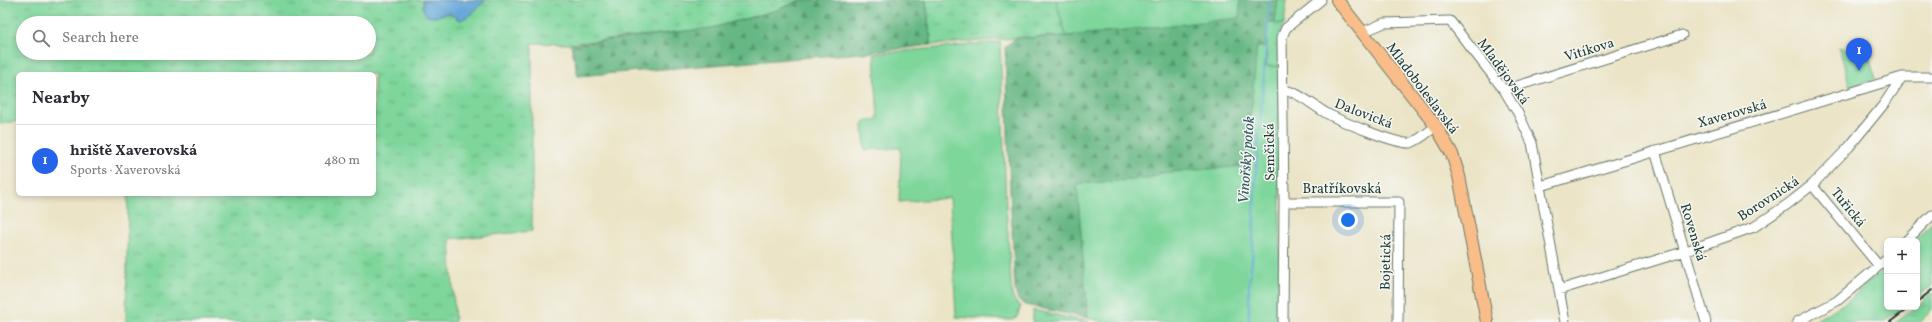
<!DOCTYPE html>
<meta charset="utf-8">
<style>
:root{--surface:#fff;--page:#f2f2f3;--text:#2b2b33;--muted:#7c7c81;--line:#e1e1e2;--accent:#2563eb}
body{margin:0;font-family:Vollkorn,serif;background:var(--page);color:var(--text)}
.controls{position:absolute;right:12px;bottom:12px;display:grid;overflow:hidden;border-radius:6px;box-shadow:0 2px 6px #0003}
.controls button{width:36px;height:36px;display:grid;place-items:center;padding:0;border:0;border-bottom:1px solid var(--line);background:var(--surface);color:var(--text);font:20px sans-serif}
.you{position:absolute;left:1348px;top:220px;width:14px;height:14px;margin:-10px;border:3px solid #fff;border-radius:50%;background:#1a73e8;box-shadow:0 0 0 6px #1a73e833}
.badge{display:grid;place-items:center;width:26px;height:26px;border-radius:50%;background:var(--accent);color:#fff;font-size:13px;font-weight:700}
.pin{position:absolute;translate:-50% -33px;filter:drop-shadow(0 1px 2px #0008)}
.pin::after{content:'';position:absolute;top:21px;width:14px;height:12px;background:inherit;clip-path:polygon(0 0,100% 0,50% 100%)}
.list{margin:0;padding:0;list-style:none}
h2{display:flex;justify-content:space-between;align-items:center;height:52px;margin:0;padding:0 16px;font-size:17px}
h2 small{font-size:13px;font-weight:400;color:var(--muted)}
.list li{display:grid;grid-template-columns:26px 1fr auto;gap:12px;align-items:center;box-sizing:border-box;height:72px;padding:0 16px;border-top:1px solid var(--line)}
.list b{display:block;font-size:15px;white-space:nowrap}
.list p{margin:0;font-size:13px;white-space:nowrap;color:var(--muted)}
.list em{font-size:13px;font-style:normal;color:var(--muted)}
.icon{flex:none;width:22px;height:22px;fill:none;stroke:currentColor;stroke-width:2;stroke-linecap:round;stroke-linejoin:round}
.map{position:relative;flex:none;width:1932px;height:322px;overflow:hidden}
.search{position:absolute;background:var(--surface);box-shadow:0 2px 6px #0003;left:16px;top:16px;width:360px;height:44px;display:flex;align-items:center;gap:10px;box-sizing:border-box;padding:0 14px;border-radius:22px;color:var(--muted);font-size:15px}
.panel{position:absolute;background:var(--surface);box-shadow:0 2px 6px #0003;left:16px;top:72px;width:360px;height:124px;border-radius:6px}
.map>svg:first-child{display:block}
.grass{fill:url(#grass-tufts);stroke:#4e8a68;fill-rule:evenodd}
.forest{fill:url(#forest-firs);stroke:#427a5c}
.green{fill:#7ed69b;stroke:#4e8a68}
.water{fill:#64a5d7;stroke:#427186}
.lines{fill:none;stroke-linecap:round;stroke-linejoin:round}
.stream{stroke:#64a5d7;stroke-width:2}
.minor-casing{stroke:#667767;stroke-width:11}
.major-casing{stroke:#667767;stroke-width:14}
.minor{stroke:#fff;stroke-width:9}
.major{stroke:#f8bd89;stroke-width:12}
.rail{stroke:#1f3d34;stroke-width:2}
.labels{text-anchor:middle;stroke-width:3;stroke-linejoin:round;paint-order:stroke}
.street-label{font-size:14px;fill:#1f3d34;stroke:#f6f6f2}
.water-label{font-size:15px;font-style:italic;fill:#345c65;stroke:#f6f6f2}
</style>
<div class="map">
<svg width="1932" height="322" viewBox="0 0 1932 322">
<defs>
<pattern id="grass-tufts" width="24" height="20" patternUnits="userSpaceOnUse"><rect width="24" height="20" fill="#7ed69b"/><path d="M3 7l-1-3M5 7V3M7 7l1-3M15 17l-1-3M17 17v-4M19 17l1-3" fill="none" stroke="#67af7f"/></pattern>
<pattern id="forest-firs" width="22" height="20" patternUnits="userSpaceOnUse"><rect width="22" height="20" fill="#66b783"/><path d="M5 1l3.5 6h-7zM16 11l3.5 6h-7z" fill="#53966c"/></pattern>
</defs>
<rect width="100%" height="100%" fill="#f6f6f2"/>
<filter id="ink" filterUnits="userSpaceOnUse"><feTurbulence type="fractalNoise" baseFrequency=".025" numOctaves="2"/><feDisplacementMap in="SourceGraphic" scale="8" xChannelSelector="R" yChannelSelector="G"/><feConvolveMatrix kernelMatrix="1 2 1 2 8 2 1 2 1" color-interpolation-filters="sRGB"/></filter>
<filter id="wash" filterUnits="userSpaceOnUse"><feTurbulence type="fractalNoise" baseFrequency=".012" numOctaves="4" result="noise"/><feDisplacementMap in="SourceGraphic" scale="16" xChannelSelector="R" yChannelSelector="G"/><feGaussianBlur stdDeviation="0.9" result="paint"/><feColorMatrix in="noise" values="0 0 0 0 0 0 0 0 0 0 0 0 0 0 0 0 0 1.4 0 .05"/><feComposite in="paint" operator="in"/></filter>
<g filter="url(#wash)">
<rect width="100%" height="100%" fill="#ebe4c6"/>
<path class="grass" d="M0,0H801L777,10L712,28L568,44L532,43V231L450,239L455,322H126L128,194H374V74H18V121L0,124ZM23,23H369V53H23Z
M926,0H1056L1066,36L1016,38L931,45Z
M1268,21L1284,24L1280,32V67L1266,66Z
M1932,293V310L1920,322H1895L1917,307Z
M1033,310L1089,322H1033Z"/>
<path class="forest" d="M803,0H926L931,45L874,52L578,76L571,45L712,28L777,10Z
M1240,0H1278L1275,23L1268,22L1266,47H1257L1246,166L1161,173L1148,179L1077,184L1088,318L1025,305L1018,300L1015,290L1010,191L1005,47L1016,38L1060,37L1238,18Z"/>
<path class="green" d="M1056,0H1240L1239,18L1066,36Z
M1278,0H1287L1284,24L1275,23Z
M1000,42L1006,204L1012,295L1016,303L1021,306L1017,317L1013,320L956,317L950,198L899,202L901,148L865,150L863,125L867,120L878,119L874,54Z
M1257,47H1266V66L1280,67V322H1104L1088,318L1077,184L1148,179L1161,173L1246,166Z
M1839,47L1869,57L1876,79L1850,87Z
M1932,222V286L1917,297V241H1914Z
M1887,266V307H1904L1883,322H1812L1845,303Z"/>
<path class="water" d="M423,0H486L468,17L460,20L449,13L434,17L427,16L423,9Z"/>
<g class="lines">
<path class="stream" d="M1249,322V283L1252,261L1256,172L1270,0"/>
</g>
</g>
<g filter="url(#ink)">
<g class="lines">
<defs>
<path id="minor" d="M1363,32L1384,23L1450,21L1504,90L1519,115L1532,143L1565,322
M1283,90C1299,92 1312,105 1326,113C1338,120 1398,145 1410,143C1419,141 1429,131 1436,126
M1504,90L1682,35
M1655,151L1706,322
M1812,185L1879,266
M1541,186L1902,77H1932
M1284,202H1399L1398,322
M1906,241L1932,215
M1559,290L1686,251L1754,227L1788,204L1812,185L1849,147L1884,104L1902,77
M1283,322L1284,202L1282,37L1286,28L1321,0
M1797,322L1837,301L1887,259"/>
<path id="major" d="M1337,0L1436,126L1452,154L1459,176L1487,322"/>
</defs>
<use href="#minor" class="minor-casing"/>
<use href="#major" class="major-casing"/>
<use href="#minor" class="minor"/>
<use href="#major" class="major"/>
<path class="rail" d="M1917,302L1932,290
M1890,322L1910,307"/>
</g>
</g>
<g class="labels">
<g class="street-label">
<text transform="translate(1589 49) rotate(-17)" y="5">Vitíkova</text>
<text transform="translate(1504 71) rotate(54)" y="5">Mladějovská</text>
<text transform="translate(1423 88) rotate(53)" y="5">Mladoboleslavská</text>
<text transform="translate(1364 113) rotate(21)" y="5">Dalovická</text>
<text transform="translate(1732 113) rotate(-16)" y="5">Xaverovská</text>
<text transform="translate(1269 152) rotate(-91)" y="5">Semčická</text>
<text x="1342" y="193">Bratříkovská</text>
<text transform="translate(1768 198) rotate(-33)" y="5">Borovnická</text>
<text transform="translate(1849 207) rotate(51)" y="5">Tuřická</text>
<text transform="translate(1694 232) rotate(73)" y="5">Rovenská</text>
<text transform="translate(1385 262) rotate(-89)" y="5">Bojetická</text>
</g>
<g class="water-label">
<text transform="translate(1246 160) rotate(-86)" y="5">Vinořský potok</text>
</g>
</g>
</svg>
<div class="controls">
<button>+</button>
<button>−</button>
</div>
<div class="you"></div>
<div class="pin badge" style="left:1859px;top:71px">1</div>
<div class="search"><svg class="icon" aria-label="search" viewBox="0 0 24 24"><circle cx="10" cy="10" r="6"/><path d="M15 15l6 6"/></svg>Search here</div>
<section class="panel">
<h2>Nearby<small></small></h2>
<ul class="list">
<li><span class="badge">1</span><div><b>hriště Xaverovská</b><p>Sports · Xaverovská</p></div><em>480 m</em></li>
</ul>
</section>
</div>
